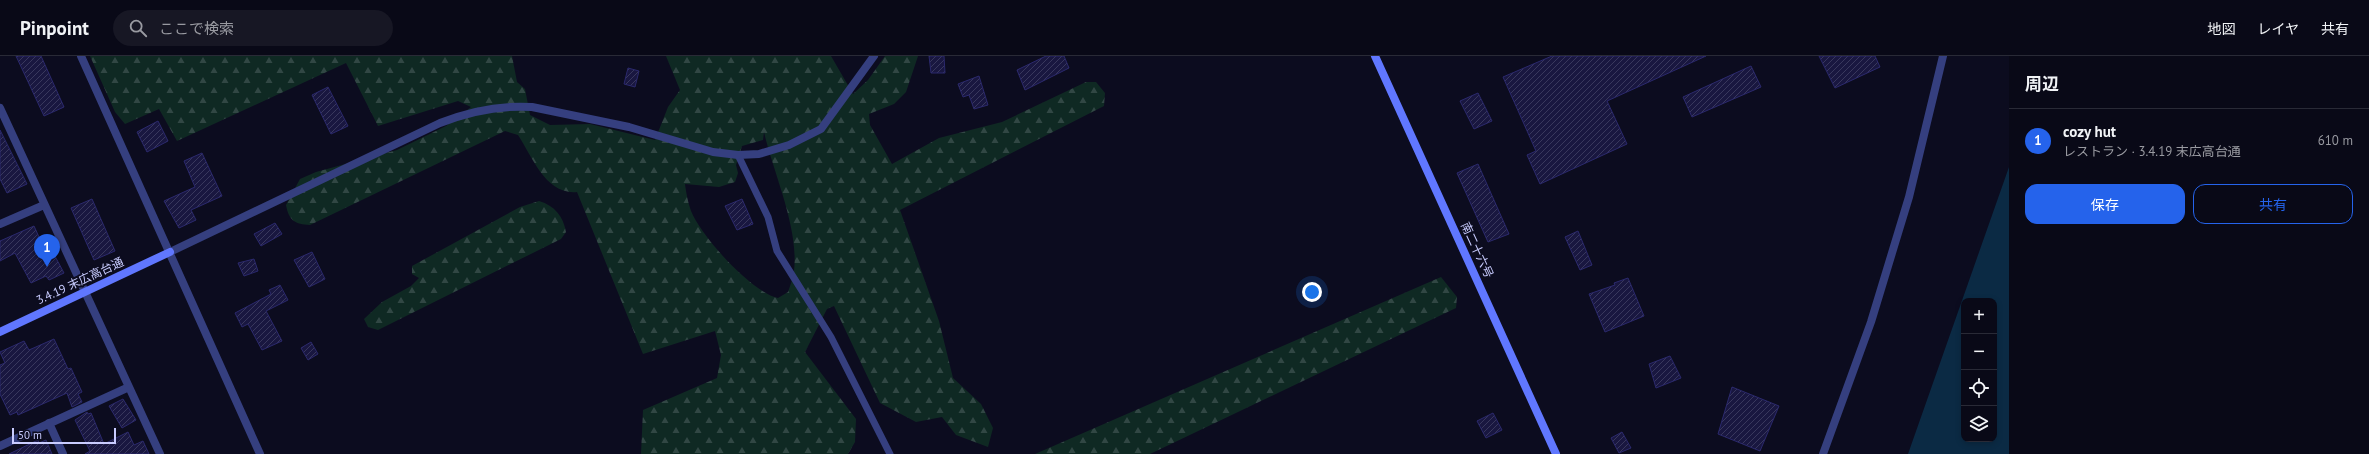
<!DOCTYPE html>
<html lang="ja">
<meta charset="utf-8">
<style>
:root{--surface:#090917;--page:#171724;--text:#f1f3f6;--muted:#999aa1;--line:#292a36;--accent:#2563eb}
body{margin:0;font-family:"PT Sans","Noto Sans JP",sans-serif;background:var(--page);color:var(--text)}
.controls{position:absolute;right:12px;bottom:12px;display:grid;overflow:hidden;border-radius:8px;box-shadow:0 2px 6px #0003}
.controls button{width:36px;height:36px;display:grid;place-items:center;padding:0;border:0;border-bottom:1px solid var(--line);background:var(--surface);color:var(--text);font:20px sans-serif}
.scale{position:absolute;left:12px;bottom:10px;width:104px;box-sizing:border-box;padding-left:4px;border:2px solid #c9ccff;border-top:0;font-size:11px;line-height:14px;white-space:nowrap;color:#c9ccff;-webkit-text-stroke:3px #0c0c1f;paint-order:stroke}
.you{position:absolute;left:1312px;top:236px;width:14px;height:14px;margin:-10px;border:3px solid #fff;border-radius:50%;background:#1a73e8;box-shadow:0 0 0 6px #1a73e833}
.badge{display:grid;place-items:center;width:26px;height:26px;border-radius:50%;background:var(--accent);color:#fff;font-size:13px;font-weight:700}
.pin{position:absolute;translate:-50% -33px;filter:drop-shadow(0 1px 2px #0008)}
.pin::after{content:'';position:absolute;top:21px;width:14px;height:12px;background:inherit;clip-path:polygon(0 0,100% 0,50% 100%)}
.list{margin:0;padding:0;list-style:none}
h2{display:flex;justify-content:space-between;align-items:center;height:52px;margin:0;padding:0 16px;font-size:17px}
h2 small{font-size:13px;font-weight:400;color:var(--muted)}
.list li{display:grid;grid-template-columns:26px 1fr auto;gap:12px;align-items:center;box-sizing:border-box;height:64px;padding:0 16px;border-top:1px solid var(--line)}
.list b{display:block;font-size:15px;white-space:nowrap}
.list p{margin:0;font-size:13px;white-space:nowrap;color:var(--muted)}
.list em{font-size:13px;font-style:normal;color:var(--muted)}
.actions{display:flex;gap:8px;padding:12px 16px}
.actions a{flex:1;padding:9px 0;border:1px solid var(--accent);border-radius:12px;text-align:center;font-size:14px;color:var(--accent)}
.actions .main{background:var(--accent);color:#fff}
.icon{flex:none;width:22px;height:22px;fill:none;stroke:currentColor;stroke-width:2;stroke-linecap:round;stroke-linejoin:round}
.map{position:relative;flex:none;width:2009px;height:398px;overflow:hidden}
header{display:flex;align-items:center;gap:24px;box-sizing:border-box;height:56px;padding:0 20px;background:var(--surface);border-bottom:1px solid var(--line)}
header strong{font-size:19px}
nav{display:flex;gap:22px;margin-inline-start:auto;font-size:14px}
.search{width:280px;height:36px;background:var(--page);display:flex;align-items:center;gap:10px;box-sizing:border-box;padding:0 14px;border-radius:22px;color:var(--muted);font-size:15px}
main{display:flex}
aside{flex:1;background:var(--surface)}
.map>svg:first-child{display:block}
.forest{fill:url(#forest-firs);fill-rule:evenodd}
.water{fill:#0b2a44;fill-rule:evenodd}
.building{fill:url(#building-hatch);stroke:#2b296d}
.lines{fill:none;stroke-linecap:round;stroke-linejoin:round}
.lane{stroke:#353f7f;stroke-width:7}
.street{stroke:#353f7f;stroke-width:8}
.secondary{stroke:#6077ff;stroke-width:8}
.labels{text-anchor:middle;stroke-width:4;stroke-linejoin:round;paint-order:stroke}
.street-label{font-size:12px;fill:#c9ccff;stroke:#0c0c1f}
</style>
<header>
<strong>Pinpoint</strong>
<div class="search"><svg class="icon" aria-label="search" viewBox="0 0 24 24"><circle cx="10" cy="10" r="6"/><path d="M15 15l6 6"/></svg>ここで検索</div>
<nav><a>地図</a><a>レイヤ</a><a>共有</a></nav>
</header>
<main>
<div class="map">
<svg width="2009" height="398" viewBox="0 0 2009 398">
<defs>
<pattern id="forest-firs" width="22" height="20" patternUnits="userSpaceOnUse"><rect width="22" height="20" fill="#0f2923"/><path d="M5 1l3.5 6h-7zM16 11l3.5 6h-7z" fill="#314744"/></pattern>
<pattern id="building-hatch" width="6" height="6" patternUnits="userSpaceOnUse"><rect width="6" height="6" fill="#191740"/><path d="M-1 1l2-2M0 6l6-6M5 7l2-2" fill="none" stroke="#39385d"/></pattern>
</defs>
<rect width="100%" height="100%" fill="#0c0c1f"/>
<path class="forest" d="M90,0H512L517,26L525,33L530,59L550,69L590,68L655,84L668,51L680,34L666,0H831L853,38L868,24L885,0H918L906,36L894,48L869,58L870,69L892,108L939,82L1002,66L1086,26H1096L1105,37L1104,50L900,154L939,265L953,322L981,348L993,372L988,391L956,379L942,361L916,366L880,347L834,250L827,253L805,296L856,363L855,386L848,398H641L643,354L717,322L721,299L715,275L643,298L577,136C546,139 533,102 518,79L505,75L310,169C295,168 289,165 286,149L300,123L316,116L397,94L446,70L471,51L458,45L378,70L346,7L177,85L159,53L125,68L115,56ZM764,76C774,119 799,172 794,215C793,222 790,230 788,236L778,242C751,236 701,180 691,155C688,147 686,136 685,128L719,131L735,126L738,117L736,109L742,90L763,84Z
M539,145C555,150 563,160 566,176L561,183L378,274L368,271L364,263L382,246L411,230L419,222L412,218V210L520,151Z
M1441,221L1457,241L1456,252L1150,398H1035Z"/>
<path class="water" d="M2009,111V398H1908ZM1964,245H1994V383H1964Z"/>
<path class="building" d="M16,0H41L64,51L44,60Z
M929,0H944L945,17H931Z
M1046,0H1064L1069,12L1025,34L1017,14Z
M1552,0H1706L1607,45L1627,88L1540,128L1527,99L1536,95L1503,21Z
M1819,0H1875L1880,11L1835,32Z
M1751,10L1761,31L1692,61L1683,41Z
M628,12L639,15L635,31L624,28Z
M979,20L988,49L974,53L969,39L963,41L958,28Z
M328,31L348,70L331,78L312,39Z
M1478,37L1492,65L1474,73L1460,45Z
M158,65L168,85L147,96L137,76Z
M0,74L27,128L7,137L0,123Z
M202,97L222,140L191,154L196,164L179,172L164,145L195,131L184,105Z
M1478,108L1509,178L1488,186L1457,117Z
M92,143L115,195L94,204L71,152Z
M742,143L753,168L737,174L725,150Z
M275,167L282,178L261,190L254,178Z
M34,170L44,192L49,189L64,217L49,224L46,220L31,227L15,197L0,205V185Z
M1578,175L1592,209L1580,214L1565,181Z
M312,196L325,223L309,231L294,204Z
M254,203L258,215L244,220L238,207Z
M1628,222L1644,260L1605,276L1589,238L1615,229L1614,227Z
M280,229L288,244L266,255L282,285L262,294L248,268L242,271L235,257L271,238L269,234Z
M54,283L68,313L71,312L82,336L78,338L82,346L72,351L67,337L18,359L17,356L10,359L0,338V309L5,307L0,296L24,285L29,294Z
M311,286L318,298L308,304L301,292Z
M1670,300L1681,322L1656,332L1649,308Z
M1732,331L1779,350L1760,395L1718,378Z
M123,343L136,364L122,372L109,350Z
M87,356L88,358L91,357L104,388L128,376L134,389L143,385L149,398H85L90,395L75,364Z
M1493,357L1502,374L1486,382L1477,365Z
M1622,376L1631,392L1619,397L1611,382Z
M38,384L39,387L46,384L52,398H9Z"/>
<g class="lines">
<path class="lane" d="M738,99L768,161L777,195L831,281L890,398"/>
<path class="street" d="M81,0L260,398
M0,52L160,398
M0,168L44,149
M170,196L440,67C468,56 501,49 532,51L629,71L713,96L738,99L759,98L789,89L821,73L874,0
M49,367L63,398
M0,390L129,331
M1823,398L1871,266L1909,141L1943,0"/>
<path class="secondary" d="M1375,0L1556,398
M0,276L170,196"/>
</g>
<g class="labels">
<g class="street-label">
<text transform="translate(1477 194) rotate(65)" y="4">南二十六号</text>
<text transform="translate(80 225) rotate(-25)" y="4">3.4.19 末広高台通</text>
</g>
</g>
</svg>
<div class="controls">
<button>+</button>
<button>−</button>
<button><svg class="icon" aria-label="locate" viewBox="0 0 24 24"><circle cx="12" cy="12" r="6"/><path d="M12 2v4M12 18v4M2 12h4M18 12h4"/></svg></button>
<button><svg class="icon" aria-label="layers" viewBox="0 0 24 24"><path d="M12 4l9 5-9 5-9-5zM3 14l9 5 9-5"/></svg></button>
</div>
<div class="scale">50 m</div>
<div class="you"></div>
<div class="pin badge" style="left:47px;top:211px">1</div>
</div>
<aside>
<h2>周辺<small></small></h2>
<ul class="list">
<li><span class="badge">1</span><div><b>cozy hut</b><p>レストラン · 3.4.19 末広高台通</p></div><em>610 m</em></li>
</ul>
<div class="actions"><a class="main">保存</a><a>共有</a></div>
</aside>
</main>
